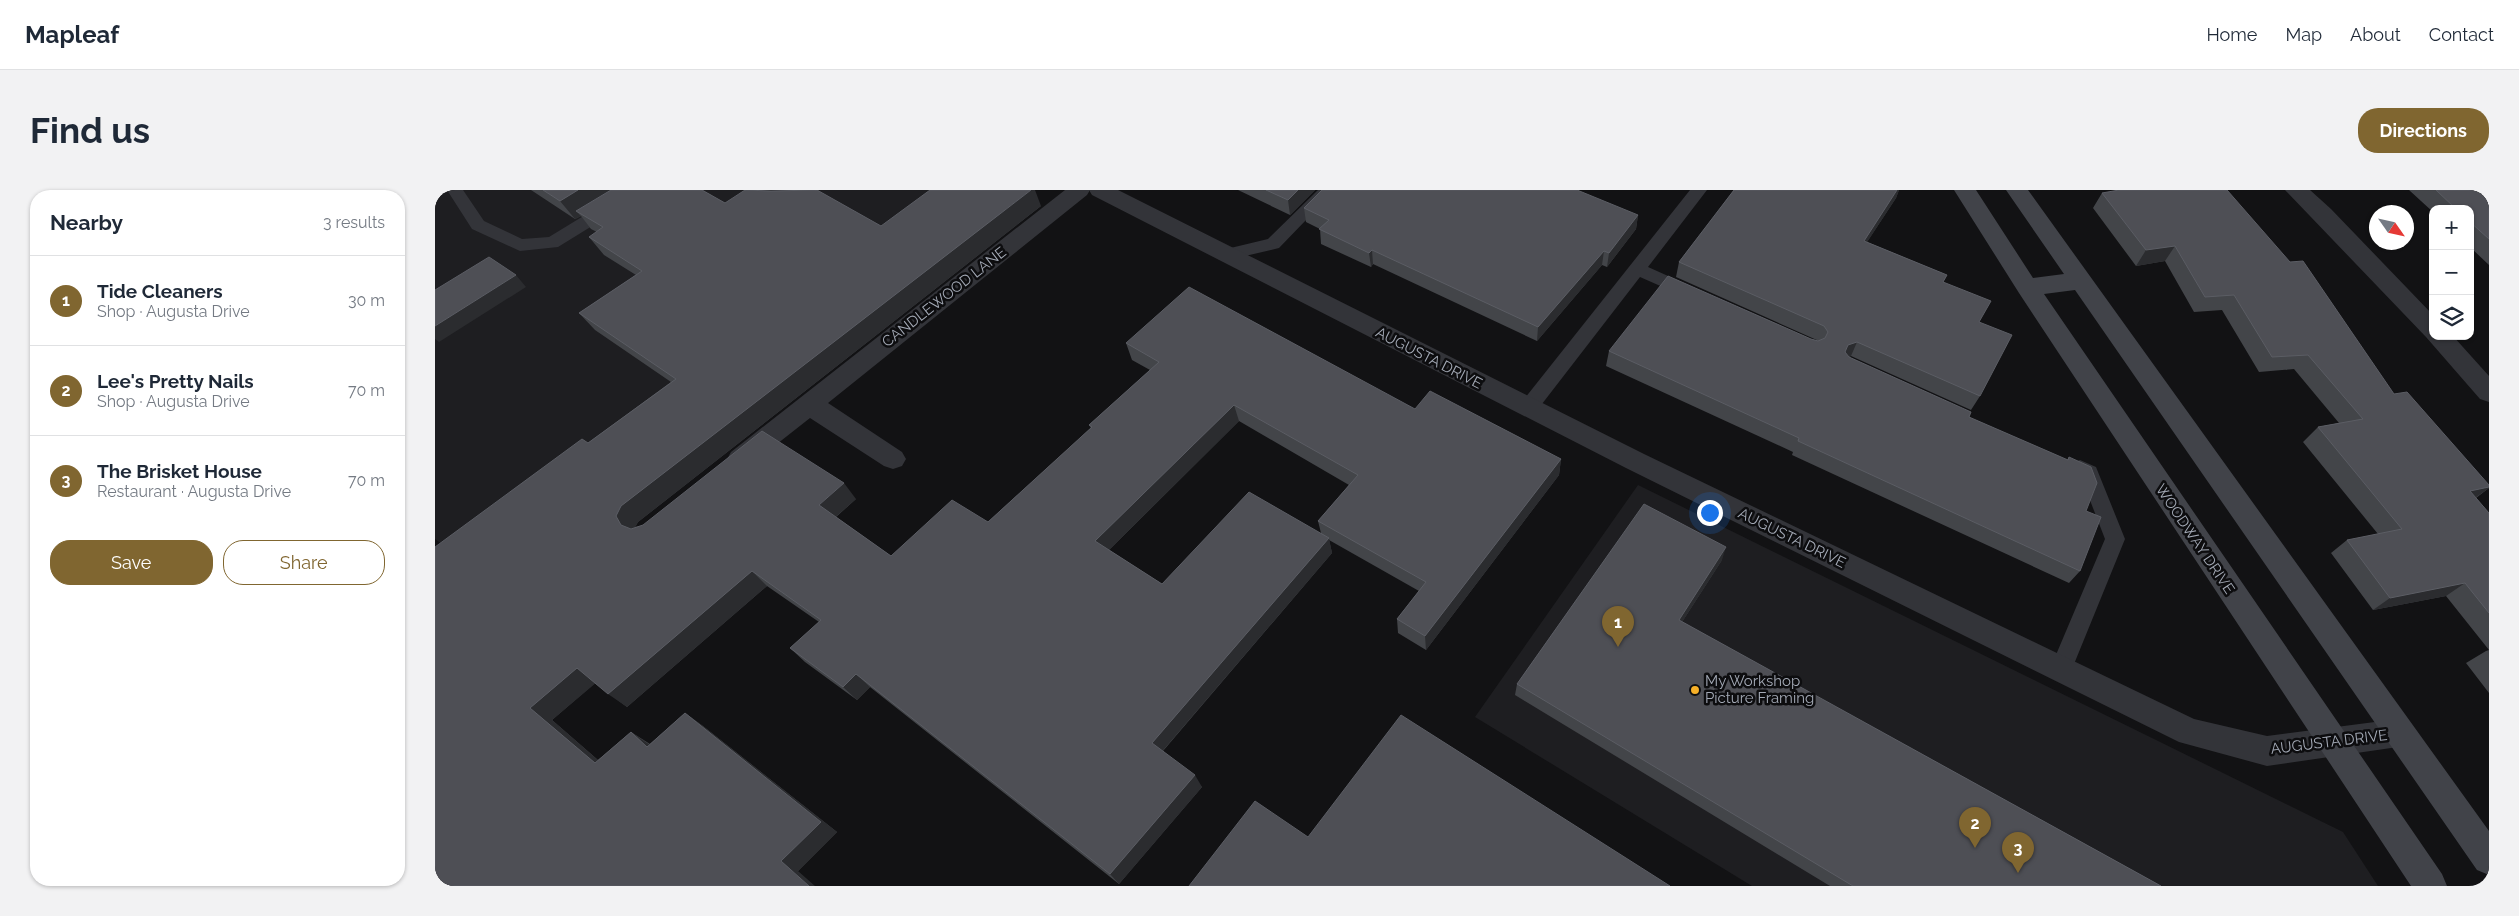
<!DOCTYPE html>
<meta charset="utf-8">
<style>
:root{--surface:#fff;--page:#f2f2f3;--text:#1f2937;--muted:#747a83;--line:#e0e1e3;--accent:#806630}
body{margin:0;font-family:Raleway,sans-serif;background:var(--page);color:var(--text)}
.controls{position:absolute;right:15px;top:15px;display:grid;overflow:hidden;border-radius:10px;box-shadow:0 1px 4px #0004}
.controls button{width:45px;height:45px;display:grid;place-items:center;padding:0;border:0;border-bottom:1px solid var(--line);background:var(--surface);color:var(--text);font:25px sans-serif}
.compass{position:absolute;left:1934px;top:15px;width:45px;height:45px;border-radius:50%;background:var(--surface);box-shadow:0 1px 4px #0004;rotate:124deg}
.you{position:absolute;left:1274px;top:322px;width:18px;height:18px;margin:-12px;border:4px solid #fff;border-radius:50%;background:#1a73e8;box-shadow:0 0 0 8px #1a73e833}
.badge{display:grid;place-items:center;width:32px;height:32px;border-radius:50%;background:var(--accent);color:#fff;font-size:16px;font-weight:700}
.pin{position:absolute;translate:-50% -41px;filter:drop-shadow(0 1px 2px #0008)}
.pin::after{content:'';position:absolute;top:26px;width:18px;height:15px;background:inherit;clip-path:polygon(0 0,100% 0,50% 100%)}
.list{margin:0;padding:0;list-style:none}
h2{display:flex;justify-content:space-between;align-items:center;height:65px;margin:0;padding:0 20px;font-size:21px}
h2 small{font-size:16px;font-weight:400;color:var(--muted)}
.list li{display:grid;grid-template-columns:32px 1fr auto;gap:15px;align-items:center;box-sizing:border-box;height:90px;padding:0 20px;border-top:1px solid var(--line)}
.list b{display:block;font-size:19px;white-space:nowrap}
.list p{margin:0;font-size:16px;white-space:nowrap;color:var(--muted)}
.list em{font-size:16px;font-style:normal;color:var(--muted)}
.actions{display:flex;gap:10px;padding:15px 20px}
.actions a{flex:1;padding:11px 0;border:1px solid var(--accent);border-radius:20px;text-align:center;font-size:18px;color:var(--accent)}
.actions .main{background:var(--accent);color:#fff}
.icon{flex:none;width:28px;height:28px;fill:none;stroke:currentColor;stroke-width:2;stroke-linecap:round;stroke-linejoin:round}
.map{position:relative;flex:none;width:2054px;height:696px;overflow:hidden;border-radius:20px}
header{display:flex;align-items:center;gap:30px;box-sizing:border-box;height:70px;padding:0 25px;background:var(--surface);border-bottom:1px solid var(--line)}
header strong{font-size:24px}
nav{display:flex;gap:28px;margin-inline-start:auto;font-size:18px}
.intro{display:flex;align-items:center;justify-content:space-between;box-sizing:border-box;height:120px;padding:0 30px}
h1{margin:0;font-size:35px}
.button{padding:12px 22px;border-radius:20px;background:var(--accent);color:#fff;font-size:18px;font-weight:700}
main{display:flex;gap:30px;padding:0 30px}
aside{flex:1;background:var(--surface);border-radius:20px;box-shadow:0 1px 4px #0004}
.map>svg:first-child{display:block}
.built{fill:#1e1e21}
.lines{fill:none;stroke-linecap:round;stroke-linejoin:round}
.service{fill:#333439;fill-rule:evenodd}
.minor{fill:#333439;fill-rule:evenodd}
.tertiary{fill:#333439;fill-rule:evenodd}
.secondary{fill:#414349;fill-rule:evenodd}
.wall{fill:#434549;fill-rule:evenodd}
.shaded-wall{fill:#2b2c2f}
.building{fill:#4e4f55;stroke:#5b5d64}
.poi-dot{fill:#f6b028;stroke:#0d0d0f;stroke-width:2}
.labels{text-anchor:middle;stroke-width:5;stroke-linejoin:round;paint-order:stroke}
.street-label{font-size:15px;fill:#a3a9b5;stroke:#0d0d0f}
.poi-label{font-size:15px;fill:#a3a9b5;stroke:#0d0d0f;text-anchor:start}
</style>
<header>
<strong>Mapleaf</strong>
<nav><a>Home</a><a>Map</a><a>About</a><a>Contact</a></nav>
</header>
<div class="intro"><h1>Find us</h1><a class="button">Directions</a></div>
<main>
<aside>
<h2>Nearby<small>3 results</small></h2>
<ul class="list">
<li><span class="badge">1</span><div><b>Tide Cleaners</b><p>Shop · Augusta Drive</p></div><em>30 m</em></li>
<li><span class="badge">2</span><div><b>Lee's Pretty Nails</b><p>Shop · Augusta Drive</p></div><em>70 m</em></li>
<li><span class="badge">3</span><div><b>The Brisket House</b><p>Restaurant · Augusta Drive</p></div><em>70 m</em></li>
</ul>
<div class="actions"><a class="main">Save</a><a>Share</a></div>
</aside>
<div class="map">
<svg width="2054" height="696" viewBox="0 0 2054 696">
<rect width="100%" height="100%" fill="#121214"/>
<path class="built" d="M0,0H512L15,360L0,349Z
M1203,295L1908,642L1943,696H1317L1040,527Z"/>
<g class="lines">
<path class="service" d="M12,0H28L49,31L87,49L114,47L191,0H211L209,4L123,57L85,61L37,39Z
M883,0H900L844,58L789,71L783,69L781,65L783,61L833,49Z
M1255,0H1272L1213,77L1260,98L1263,102L1260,106L1254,108L1248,106L1205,87L1100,223L1093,225L1086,223L1084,218L1086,213Z
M1645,270L1661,277L1690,349L1637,479L1634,486L1626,489L1618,486L1615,479L1670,349L1646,287L1638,283L1635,278L1638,273Z"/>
<path class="minor" d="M630,0H655L652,5L393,213L467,262L471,269L467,276L458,279L449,276L375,228L314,276L305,279L296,276L292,269L296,262Z
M1850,0H1875L1896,19L1998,125V146H2018L2054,186V212L2045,209L1991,147Z"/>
<path class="tertiary" d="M654,0H683L1209,264L1759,529L1832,546L1963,529L1974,533L1978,543L1974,553L1963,557L1832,576L1744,552L1191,278L657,5Z"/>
<path class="secondary" d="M1519,0H1541L1598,88L1629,84L1571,0H1593L2054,641V685L2042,680L1640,100L1609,104L2007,684L2012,696H1976L1584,103Z"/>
</g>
<path class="wall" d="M96,0H267L290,13L446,36L606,16L203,332L200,337L421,309L401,327L456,366L553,332L656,238L654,235L715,180L697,170L691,153L980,219L1126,269L1124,285L991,460L963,443L962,429L984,401L894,350L897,363L728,561L767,597L684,694L435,497L422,510L370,472L355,458L384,432L332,396L192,517L160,493L117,530L163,570L196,542L215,554L250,523L268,536L402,642L363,681L0,696L153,253L236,192L160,140L144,123L201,85L169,65L154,47L162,42L156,39L146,26L140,29ZM804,231L914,295L883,331L886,343L727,394L674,360Z
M803,0H880L855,25Z
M1299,0H1464L1461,8L1432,52L1512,85L1508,92L1544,132L1545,206L1536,220L1416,166L1414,167L1534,227L1632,270L1634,267L1651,321L1645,381L1634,393L1357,265L1358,262L1171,176L1174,161L1376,149L1384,151L1241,87L1244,72Z
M1974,0H2054V75L2035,57V19H1998V22Z
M1667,3L1959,204L2054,298L2041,308L2054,323V460L2011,406L1938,420L1896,363L1912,350L1943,344L1868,252L1883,237L1904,233L1859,179L1824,182L1787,120L1759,122L1730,71L1701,76L1658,18Z
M869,18L1203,25L1201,39L1172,77L1167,75L1102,151L938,74L936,77L886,54L885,39L871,32Z
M1287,370L1247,432L1726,696H1395L1080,505L1082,494Z
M2054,460V503L2031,473L2051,461Z"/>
<path class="shaded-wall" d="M143,0H187L141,21L146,26L140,29L125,11Z
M596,0H600L606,16L203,332L198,342L186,335L181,326L186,316Z
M863,0H880L855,25L853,10Z
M1462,0H1464L1461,8L1423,66L1429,51Z
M1203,25L1201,39L1172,77L1174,63Z
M1740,56L1730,71L1701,76L1711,60Z
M937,60L938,74L936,77L934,63Z
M1169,61L1167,75L1102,151L1103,137Z
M81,85L91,97L4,152L0,149V136Z
M1422,152L1416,166L1407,169L1413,155Z
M799,215L804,231L668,366L660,351Z
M1126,269L1124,285L991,460L990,446Z
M409,293L421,309L397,330L384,315Z
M2054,297V298L2037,310L2035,301Z
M894,348L897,363L724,565L717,553Z
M1291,357L1287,370L1240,443L1244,430Z
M317,381L332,396L192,517L173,504Z
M2030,393L2011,406L1938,420L1955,408Z
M142,478L162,492L117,530L180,585L160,573L95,518Z
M421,484L435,497L422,510L408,497Z
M250,523L268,536L402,642L363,681L380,696H374L346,671Z
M196,542L215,555L212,557Z
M760,585L767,597L684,694L675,684Z"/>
<path class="building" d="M108,0H143L125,11Z
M176,0H267L290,13L310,0L336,1L382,0L446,36L495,0H596L186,316L181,326L186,335L196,339L208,335L327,241L409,293L384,315L456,366L517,310L553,332L657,237L654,235L724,172L691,153L754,97L980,219L995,201L1126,269L990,446L962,429L991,392L883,331L923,285L799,215L660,351L727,394L814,302L894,348L717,553L760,585L675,684L421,484L408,497L355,458L386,430L317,381L173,504L142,478L95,518L160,573L196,542L212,557L250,523L386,632L346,671L374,696H0V357L147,249L153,253L241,189L144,123L207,81L154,47L168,37L141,21Z
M831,0H863L853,10Z
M887,0H1142L1203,25L1174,63L1169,61L1103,137L937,60L934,63L884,39L894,30L869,18Z
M1299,0H1462L1429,51L1512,85L1508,92L1556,111L1544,132L1577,145L1545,206L1422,152L1413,155L1410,162L1414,167L1536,222L1534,227L1633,270L1634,267L1656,277L1662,293L1651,321L1666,327L1645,381L1363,251L1364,248L1174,161L1233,86L1376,149L1383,151L1390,148L1393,142L1389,136L1244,72Z
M1684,0H1792L1855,72L1868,71L1959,204L1972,202L2054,295V297L2035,301L2054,323V423L2030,393L1955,408L1912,350L1967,339L1883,237L1928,229L1873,165L1837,167L1799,105L1770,107L1740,56L1711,60L1667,3Z
M2001,0H2054V49L2035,32V19H2021Z
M54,67L81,85L0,136V100Z
M1209,314L1291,357L1244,430L1726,696H1418L1082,494Z
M966,525L1235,696H754L820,611L873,647Z"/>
<circle class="poi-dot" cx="1260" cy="500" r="5"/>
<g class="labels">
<g class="street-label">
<text transform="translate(509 107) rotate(-38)" y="5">CANDLEWOOD LANE</text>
<text transform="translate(994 168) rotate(27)" y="5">AUGUSTA DRIVE</text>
<text transform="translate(1357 348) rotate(26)" y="5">AUGUSTA DRIVE</text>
<text transform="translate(1760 349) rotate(56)" y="5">WOODWAY DRIVE</text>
<text transform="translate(1894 552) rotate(-7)" y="5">AUGUSTA DRIVE</text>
</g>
<g class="poi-label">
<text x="1270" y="496">My Workshop<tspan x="1270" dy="17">Picture Framing</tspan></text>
</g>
</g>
</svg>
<div class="controls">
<button>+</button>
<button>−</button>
<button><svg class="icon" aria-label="layers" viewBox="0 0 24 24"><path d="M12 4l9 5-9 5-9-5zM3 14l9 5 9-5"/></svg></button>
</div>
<svg class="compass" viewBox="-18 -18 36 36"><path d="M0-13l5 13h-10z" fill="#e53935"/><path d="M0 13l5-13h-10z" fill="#747a83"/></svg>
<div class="you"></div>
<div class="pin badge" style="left:1183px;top:457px">1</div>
<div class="pin badge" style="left:1540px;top:658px">2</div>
<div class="pin badge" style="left:1583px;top:683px">3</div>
</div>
</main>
